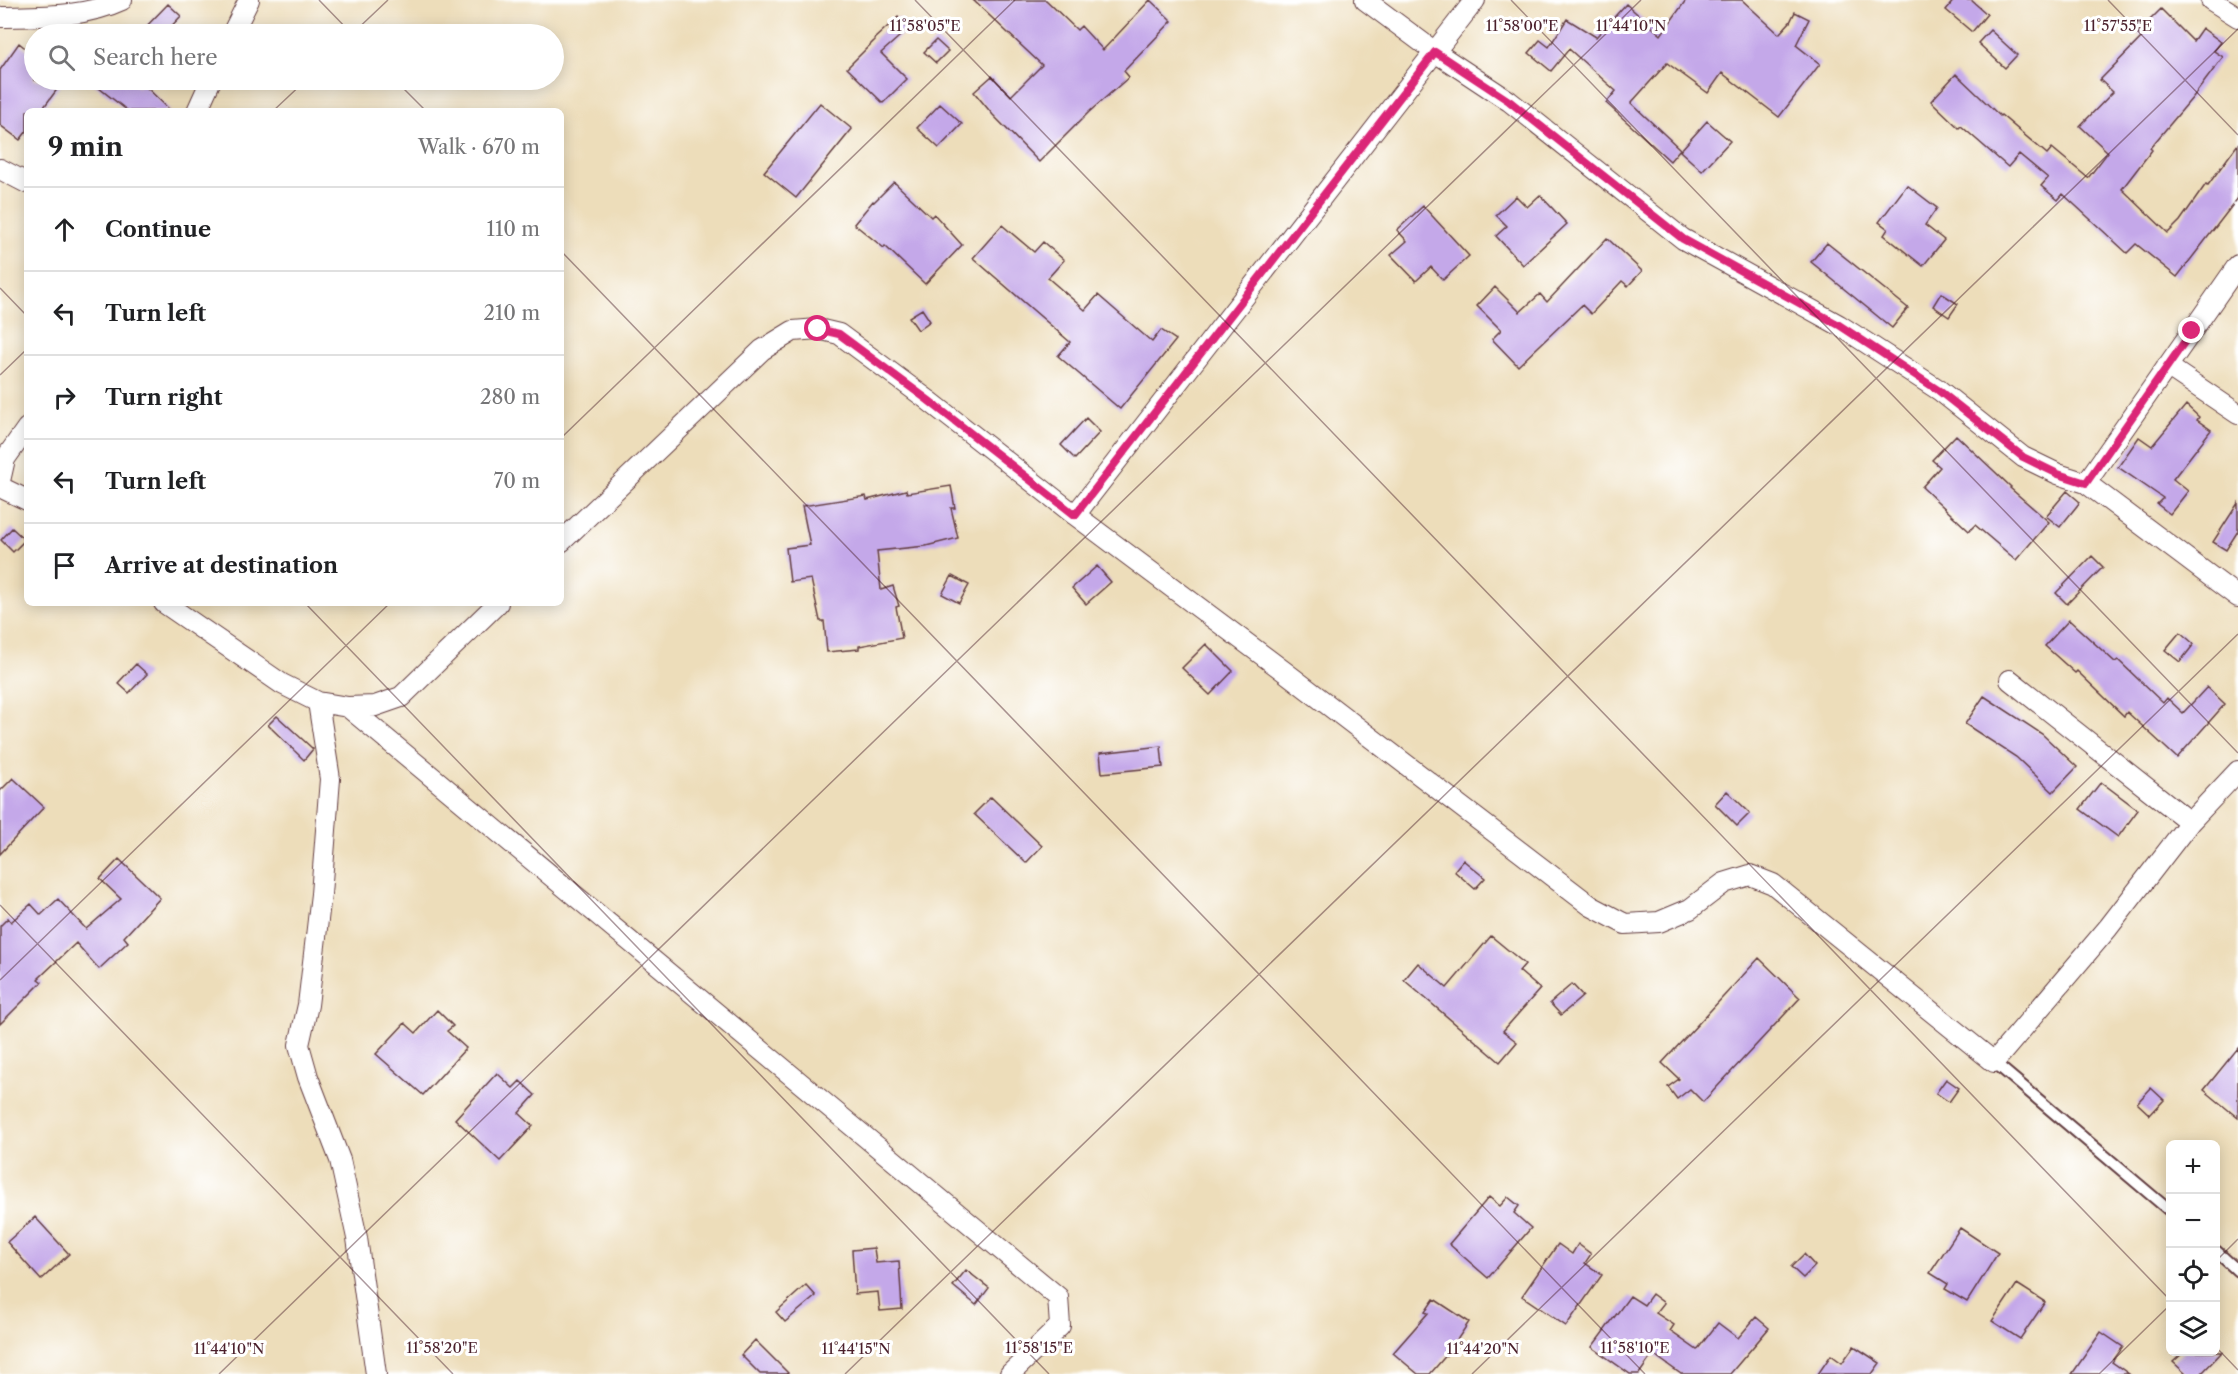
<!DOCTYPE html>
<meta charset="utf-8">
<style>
:root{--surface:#fff;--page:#f2f2f2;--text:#202124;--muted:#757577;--line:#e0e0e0}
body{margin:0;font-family:"Libre Caslon Text",serif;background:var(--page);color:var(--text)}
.controls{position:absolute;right:18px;bottom:18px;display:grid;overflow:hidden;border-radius:9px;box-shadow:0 3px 15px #0003}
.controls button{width:54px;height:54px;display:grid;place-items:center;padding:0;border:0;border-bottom:2px solid var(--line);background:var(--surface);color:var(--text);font:30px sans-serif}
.stop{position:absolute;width:18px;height:18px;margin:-14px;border:4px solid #db2777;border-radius:50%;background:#fff}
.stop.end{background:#db2777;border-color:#fff;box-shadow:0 2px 6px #0008}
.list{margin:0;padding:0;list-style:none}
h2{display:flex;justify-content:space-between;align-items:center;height:78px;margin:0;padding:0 24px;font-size:26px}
h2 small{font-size:20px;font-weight:400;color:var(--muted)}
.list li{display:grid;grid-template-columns:39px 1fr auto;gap:18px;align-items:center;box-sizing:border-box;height:84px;padding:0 24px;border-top:2px solid var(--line)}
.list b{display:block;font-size:22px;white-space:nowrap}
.list em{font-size:20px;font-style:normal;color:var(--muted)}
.icon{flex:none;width:33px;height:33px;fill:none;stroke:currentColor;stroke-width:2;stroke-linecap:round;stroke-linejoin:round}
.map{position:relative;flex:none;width:2238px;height:1374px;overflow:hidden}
.search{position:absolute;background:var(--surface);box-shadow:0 3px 15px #0003;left:24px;top:24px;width:540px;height:66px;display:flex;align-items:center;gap:15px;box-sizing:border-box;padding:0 21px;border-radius:33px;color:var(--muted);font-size:22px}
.panel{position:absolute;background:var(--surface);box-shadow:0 3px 15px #0003;left:24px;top:108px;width:540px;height:498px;border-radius:9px}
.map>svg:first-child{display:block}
.building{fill:#c4a8e9}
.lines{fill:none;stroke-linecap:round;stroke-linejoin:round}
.service-casing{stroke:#623c40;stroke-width:14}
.minor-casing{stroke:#623c40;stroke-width:22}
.service{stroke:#fff;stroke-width:10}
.minor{stroke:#fff;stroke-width:20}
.route{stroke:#db2777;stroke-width:8}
.ticks{fill:none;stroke:#4a1f2b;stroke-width:1.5;stroke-opacity:0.45}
.ticks-label{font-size:15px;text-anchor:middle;fill:#4a1f2b;stroke:#fff;stroke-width:6;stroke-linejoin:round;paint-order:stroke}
</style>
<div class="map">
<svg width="2238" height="1374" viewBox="0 0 2238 1374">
<rect width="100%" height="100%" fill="#fff"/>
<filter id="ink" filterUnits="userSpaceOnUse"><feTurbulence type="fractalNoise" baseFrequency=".0167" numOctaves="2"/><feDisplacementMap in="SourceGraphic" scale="12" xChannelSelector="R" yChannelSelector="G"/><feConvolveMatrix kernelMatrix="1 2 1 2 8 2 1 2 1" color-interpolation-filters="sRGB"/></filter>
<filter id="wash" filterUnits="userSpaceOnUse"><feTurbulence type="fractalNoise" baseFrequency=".008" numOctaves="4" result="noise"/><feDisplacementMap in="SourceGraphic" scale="24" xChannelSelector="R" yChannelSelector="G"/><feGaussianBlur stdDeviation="1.35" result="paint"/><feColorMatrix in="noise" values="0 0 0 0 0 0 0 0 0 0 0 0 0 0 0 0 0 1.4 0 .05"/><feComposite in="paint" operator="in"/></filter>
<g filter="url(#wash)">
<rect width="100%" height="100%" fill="#edddba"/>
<g id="blocks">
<path class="building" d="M973,0H1046L1077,30L1081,26L1103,50L1150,0L1172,21L1124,71L1129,77L1089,112L1039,162L993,115L974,92L992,76L1011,96L1042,65Z
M1686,0H1742L1779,34L1790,22L1795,12L1809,19L1796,45L1820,64L1779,117L1722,73L1708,93L1667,63L1631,103L1680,149L1670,161L1606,103L1616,91L1569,49L1551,71L1529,53L1540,40L1549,47L1567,19L1596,37L1626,4L1661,35Z
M1954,0H1971L1987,14L1972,32L1946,10Z
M168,4L181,16L164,34H139Z
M2161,9L2193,41L2202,28L2221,42L2214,51L2223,57L2193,97L2150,148L2152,150L2122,189L2168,233L2180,221L2206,184L2208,185L2238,144V198L2177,277L2136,244L2127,253L2063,194L2058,200L2041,186L2048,178L2019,154L2008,167L1961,126L1959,128L1931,101L1956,74L2000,116L2001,115L2047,154L2052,148L2088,178L2108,152L2080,126L2113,92L2100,80L2142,37L2137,33Z
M898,17L908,29L881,53L907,79L883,103L847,68L875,40L874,39Z
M1990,30L2017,55L2005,68L1978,43Z
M936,40L948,51L936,63L924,52Z
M19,43L34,55V80H64L41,111H27V131L20,140L0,125V70Z
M89,80H129L138,87L142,83L171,111H128Z
M820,103L852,129L796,198L764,172Z
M940,104L962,124L939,148L917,128Z
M1707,121L1730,141L1702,171L1680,151Z
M894,182L931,217L934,214L962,245L925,284L885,246L884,248L854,224L873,201L874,202Z
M1907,185L1937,208L1925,225L1944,240L1923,266L1884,235L1888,229L1879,222Z
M1540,195L1567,224L1523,265L1496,236L1507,226L1496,215L1516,196L1527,207Z
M1423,206L1469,256L1443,280L1431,267L1416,281L1391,255L1407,241L1397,230Z
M1002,225L1034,252L1043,242L1064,260L1048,278L1085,310L1098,295L1152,342L1161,330L1176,340L1120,409L1058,356L1070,342L973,258Z
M1607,238L1642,271L1628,286L1622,281L1591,314L1582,305L1518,366L1492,339L1501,330L1477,306L1495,287L1520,312L1540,294L1547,302Z
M1827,243L1908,308L1892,328L1811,262Z
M1941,293L1958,304L1949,317L1933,306Z
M922,309L930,321L918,330L909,317Z
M2186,405L2199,417L2197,420L2211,430L2173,479L2188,491L2170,514L2157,504L2163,498L2118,467L2139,437L2152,446Z
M1086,418L1100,432L1075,459L1061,445Z
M1956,435L2011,487L2010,488L2049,522L2016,560L1975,525L1969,531L1922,487L1940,467L1932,460Z
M951,486L955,508H951L958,538L926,546L877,551L881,590L893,586L899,606L896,607L902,638L859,646V649L827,652L824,621H820L811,579L790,582L786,548L810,545L802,506L866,496L867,500L906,490L907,493Z
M2067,491L2080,502L2060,527L2046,516Z
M2238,503V531L2226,550L2213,542Z
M12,528L25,540L13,552L1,540Z
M2092,556L2103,567L2067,604L2056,593Z
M1097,566L1111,582L1086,604L1072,588Z
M952,576L969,585L959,603L942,594Z
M2069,620L2115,662L2118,660L2163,703L2167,698L2183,713L2207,687L2225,704L2177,758L2127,712L2124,716L2077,671L2075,673L2045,646Z
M2180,632L2194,644L2180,662L2165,650Z
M1206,644L1233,671L1210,695L1182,668Z
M136,664L147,674L129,693L118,683Z
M1984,696L2042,734L2077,767L2053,792L2016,757L1965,724Z
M277,716L313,749L304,760L268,725Z
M1161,746L1163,767L1102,773L1100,753Z
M13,778L44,807L0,854V791Z
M2101,782L2138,810L2118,837L2080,809Z
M1727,791L1750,813L1737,826L1715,804Z
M991,797L1042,846L1026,863L974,814Z
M119,859L160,898L124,937L128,942L99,969L76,943L38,979L42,982L0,1024V926L8,918L11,922L31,904L41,915L58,899L86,929L121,899L100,879Z
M1463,860L1485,878L1475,889L1454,871Z
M1491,936L1525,964L1519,971L1540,989L1503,1031L1517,1042L1500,1062L1404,980L1418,963L1447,988Z
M1759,958L1800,998L1703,1102L1690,1089L1677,1099L1668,1087L1679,1079L1662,1063Z
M1572,984L1583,996L1561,1015L1550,1003Z
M437,1010L453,1026L447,1031L466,1048L423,1095L376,1054L405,1023L416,1033Z
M2238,1048V1118L2204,1090Z
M497,1073L513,1088L520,1081L535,1095L519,1113L533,1126L500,1161L455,1119Z
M1946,1079L1959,1088L1949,1102L1936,1093Z
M2151,1088L2164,1100L2150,1115L2137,1103Z
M1489,1197L1500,1206L1508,1197L1519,1206L1514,1213L1531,1228L1488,1278L1449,1244Z
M35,1217L69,1254L41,1280L7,1242Z
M1960,1228L1998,1253L1967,1302L1945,1289L1948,1284L1930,1273Z
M1558,1244L1572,1254L1578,1244L1591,1254L1585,1263L1602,1275L1566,1326L1522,1296Z
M874,1248L876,1263L899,1261L902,1309L880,1311L878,1292L855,1294L852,1250Z
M1804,1254L1815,1266L1803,1278L1791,1267Z
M966,1270L989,1288L976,1305L953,1286Z
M2017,1284L2045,1302L2020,1339L1992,1321Z
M806,1285L816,1296L785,1322L776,1312Z
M1652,1294L1664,1303L1656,1313L1674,1325L1670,1331L1697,1350L1718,1323L1738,1338L1756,1317L1769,1328L1730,1374H1681L1653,1354L1639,1374H1630L1592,1347L1630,1296L1644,1305Z
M1434,1299L1469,1322L1449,1352L1430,1374H1418L1393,1353L1428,1313L1425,1312Z
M2101,1332L2123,1347L2112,1362L2129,1374H2072Z
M755,1340L789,1374H760L741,1355Z
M1854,1346L1880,1363L1872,1374H1818L1831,1355L1842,1363Z
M2184,1352H2222L2201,1374H2186L2173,1362Z"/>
</g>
</g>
<g filter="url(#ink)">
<use href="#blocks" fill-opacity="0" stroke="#623c40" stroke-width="1.5"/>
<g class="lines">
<defs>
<path id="service" d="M1994,1062L2170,1211
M2216,1251L2238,1271"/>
<path id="minor" d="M1365,0L1435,52L1509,101L1683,239L1839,325L1939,390L2023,457L2058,474L2086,483L2238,597
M2211,0L2238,17
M0,17C42,16 83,18 122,0
M232,34L249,0
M197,111L211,80
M0,169L27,183
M2167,366L2238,414
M0,481L5,459L27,428
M2086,483L2238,265
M0,487L27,500
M1075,515L1285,672L1591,906L1625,924L1659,922L1690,909L1724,883L1750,875L1773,884L1994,1062L2108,928L2190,822L2238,771
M561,542L762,350L793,331L818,329L839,334L928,400L1075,515L1475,0
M164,603L282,684L318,702L348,707L375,706L401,697L498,603
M2010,680L2190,822
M318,702L330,779L321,894L308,1005L299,1045L308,1077L340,1160L357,1238L376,1374
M348,707L1058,1297L1060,1326L1010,1374"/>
</defs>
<use href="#service" class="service-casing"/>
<use href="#minor" class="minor-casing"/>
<use href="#service" class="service"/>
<use href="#minor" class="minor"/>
</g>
</g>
<g class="lines" filter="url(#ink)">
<path class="route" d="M818,329L839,334L928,400L1075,515L1435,52L1509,101L1683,239L1839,325L1938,390L2023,457L2058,474L2086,483L2192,331"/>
</g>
<path class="ticks" d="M319,0L352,34M915,0L2170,1300M1511,0L2238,753M2108,0L2238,135M352,34L388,0M395,80L426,111M273,111L306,80M561,251L1645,1374M0,288L27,316M0,375L27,349M561,438L1015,0M305,603L1049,1374M0,905L453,1374M0,980L390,603M2216,1261L2238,1239M2216,1347L2238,1370M219,1374L1641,0M845,1374L2238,29M1472,1374L2238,634M2099,1374L2170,1305"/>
<g class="ticks-label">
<text x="1631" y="31">11°44'10"N</text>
<text x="2118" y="31">11°57'55"E</text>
<text x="925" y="31">11°58'05"E</text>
<text x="1522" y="31">11°58'00"E</text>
<text x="442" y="1353">11°58'20"E</text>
<text x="1039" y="1353">11°58'15"E</text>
<text x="1635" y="1353">11°58'10"E</text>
<text x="229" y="1354">11°44'10"N</text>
<text x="856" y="1354">11°44'15"N</text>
<text x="1483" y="1354">11°44'20"N</text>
</g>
</svg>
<div class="controls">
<button>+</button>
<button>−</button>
<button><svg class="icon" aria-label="locate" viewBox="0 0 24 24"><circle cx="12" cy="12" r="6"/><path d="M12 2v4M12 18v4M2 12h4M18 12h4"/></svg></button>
<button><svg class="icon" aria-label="layers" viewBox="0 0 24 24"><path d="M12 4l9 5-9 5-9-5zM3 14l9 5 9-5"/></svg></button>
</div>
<div class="stop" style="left:818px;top:329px"></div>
<div class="stop end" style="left:2192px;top:331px"></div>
<div class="search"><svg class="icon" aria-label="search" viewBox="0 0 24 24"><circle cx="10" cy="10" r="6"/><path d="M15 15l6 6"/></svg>Search here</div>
<section class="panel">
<h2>9 min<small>Walk · 670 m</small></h2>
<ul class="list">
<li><svg class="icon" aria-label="ahead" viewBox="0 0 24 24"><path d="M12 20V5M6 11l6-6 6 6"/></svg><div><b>Continue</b></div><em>110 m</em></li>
<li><svg class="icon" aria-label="left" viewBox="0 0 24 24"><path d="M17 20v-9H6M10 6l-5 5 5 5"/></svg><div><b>Turn left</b></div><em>210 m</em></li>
<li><svg class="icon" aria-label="right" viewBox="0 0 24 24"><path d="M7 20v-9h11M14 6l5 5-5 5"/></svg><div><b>Turn right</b></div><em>280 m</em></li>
<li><svg class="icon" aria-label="left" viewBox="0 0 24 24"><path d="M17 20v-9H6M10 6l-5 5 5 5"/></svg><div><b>Turn left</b></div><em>70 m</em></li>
<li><svg class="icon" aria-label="arrive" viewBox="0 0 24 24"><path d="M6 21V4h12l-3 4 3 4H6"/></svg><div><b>Arrive at destination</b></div></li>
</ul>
</section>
</div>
